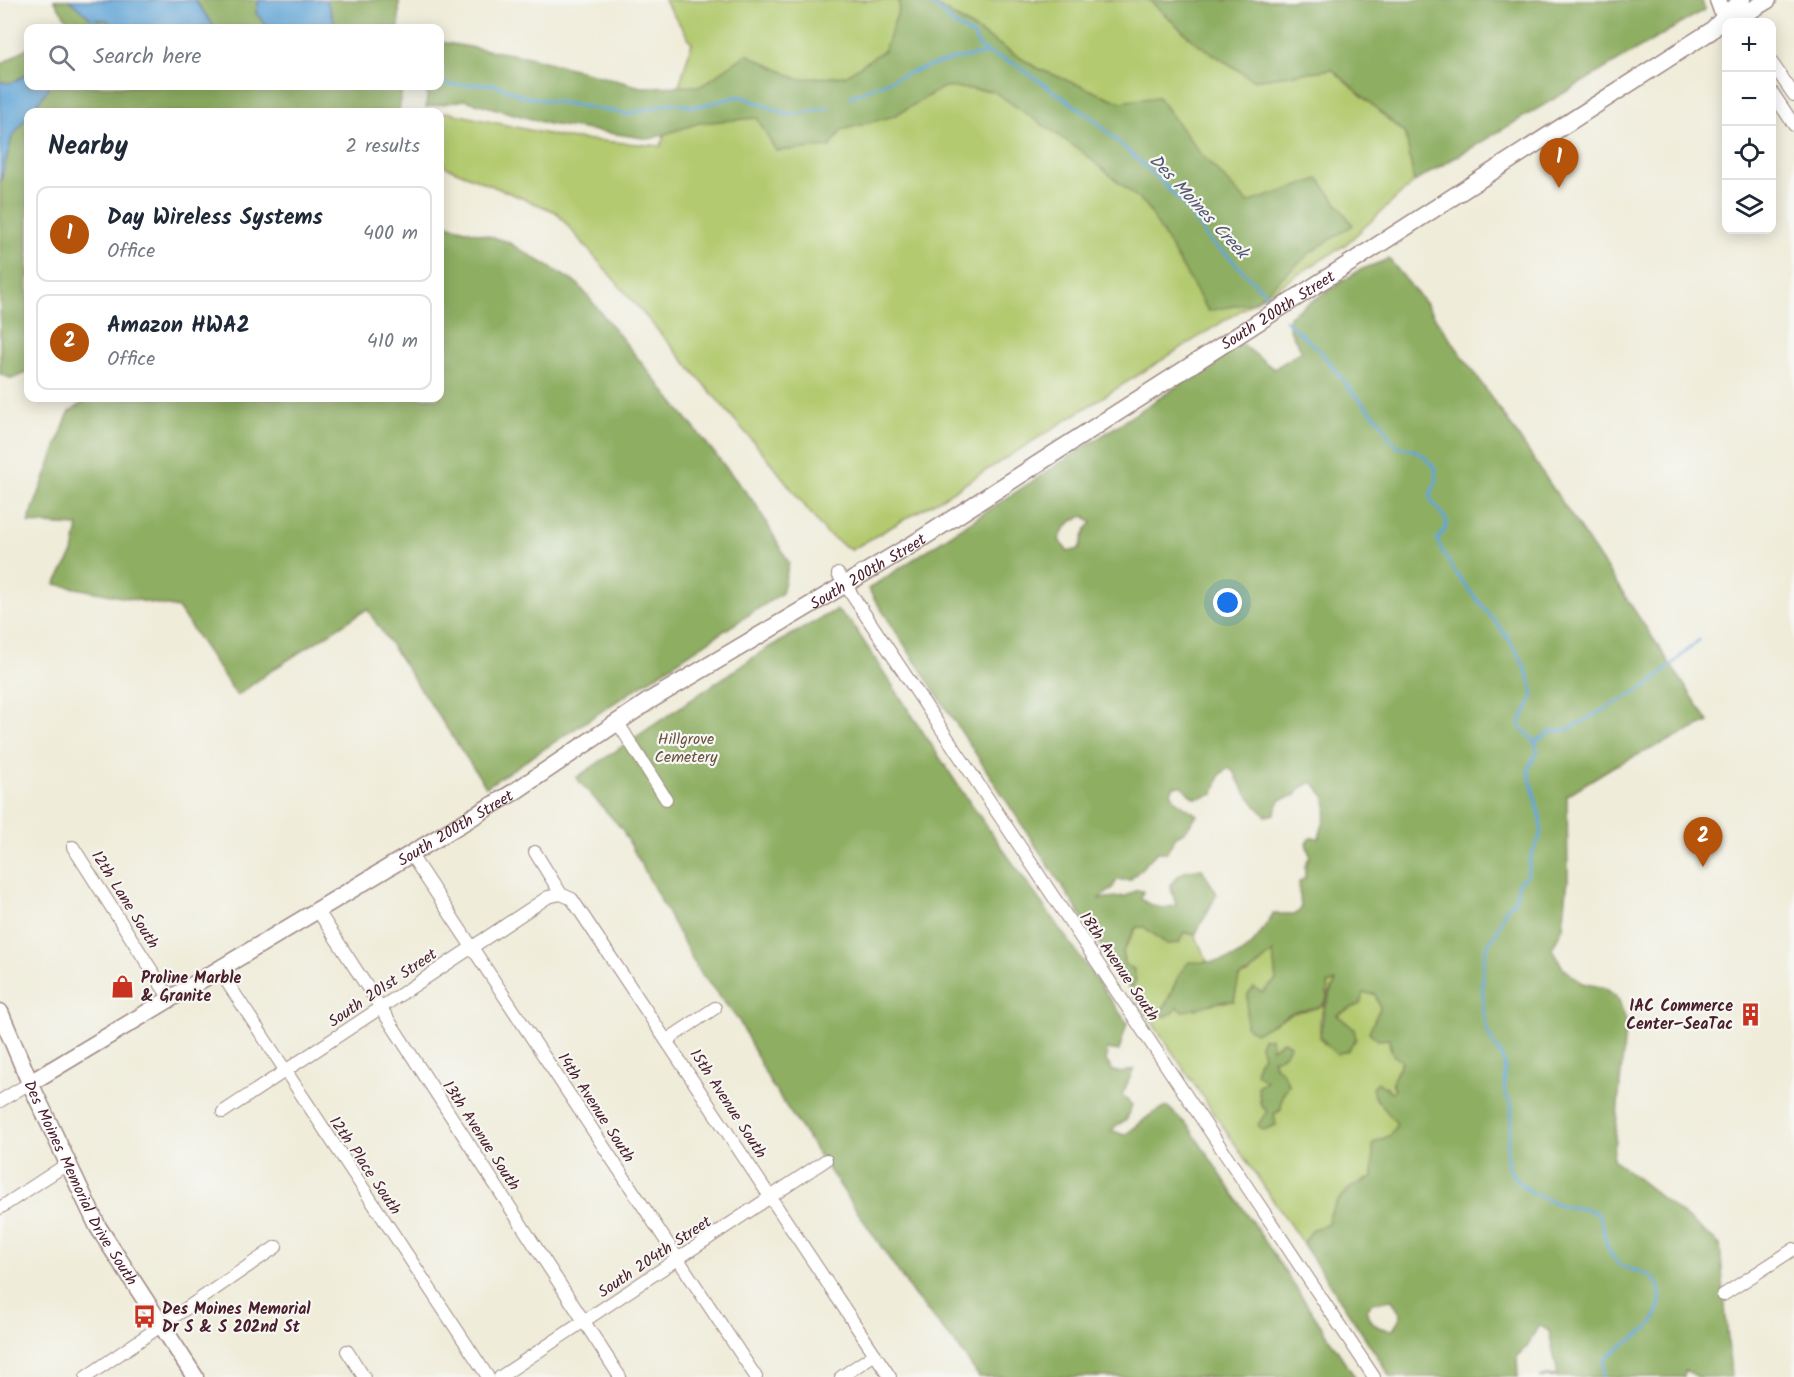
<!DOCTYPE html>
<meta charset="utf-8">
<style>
:root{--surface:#fff;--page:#f2f2f3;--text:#1f2937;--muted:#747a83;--line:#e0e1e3;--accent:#b45309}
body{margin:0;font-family:Kalam,sans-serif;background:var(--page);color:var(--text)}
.controls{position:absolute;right:18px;top:18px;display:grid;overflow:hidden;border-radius:12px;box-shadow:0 3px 15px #0003}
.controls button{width:54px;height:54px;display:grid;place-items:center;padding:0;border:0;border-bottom:2px solid var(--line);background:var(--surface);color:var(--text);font:30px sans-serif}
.you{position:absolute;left:1228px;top:603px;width:21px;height:21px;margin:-15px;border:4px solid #fff;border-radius:50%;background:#1a73e8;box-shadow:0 0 0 9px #1a73e833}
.badge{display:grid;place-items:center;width:39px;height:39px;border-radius:50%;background:var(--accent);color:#fff;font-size:20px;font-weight:700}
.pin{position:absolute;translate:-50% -50px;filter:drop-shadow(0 2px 3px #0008)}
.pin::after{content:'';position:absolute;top:32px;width:21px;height:18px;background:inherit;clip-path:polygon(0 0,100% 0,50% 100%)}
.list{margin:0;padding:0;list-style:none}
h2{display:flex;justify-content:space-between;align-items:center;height:78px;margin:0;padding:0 24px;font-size:26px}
h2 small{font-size:20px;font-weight:400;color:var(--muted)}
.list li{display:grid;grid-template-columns:39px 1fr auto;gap:18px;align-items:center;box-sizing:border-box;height:96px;margin:0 12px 12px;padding:0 12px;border:2px solid var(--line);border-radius:12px}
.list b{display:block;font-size:22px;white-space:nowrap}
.list p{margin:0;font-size:20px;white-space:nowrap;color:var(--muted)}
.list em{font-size:20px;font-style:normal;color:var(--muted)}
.icon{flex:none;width:33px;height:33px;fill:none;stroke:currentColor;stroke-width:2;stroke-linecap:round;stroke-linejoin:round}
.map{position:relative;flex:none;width:1794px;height:1377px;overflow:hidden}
.search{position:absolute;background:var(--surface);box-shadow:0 3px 15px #0003;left:24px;top:24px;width:420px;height:66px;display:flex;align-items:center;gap:15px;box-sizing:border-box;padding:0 21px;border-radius:12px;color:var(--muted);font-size:22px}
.panel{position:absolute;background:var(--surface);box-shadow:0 3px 15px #0003;left:24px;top:108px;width:420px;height:294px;border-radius:12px}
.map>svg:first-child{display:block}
.green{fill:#b3ca6f;stroke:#7e744d;stroke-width:1.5;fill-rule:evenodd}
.forest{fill:#8eae62;stroke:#6c6646;stroke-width:1.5;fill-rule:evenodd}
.water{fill:#62a6d7;stroke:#566281;stroke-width:1.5}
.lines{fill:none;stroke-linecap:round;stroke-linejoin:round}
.stream{stroke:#62a6d7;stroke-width:3}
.minor-casing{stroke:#9c8682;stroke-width:14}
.major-casing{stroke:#9c8682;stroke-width:19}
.minor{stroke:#fff;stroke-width:12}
.major{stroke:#fff;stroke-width:16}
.labels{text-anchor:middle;stroke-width:4.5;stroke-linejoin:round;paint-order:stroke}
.street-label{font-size:16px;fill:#4a1f2b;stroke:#f6f6f2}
.park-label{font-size:16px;fill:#6a523f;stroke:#f6f6f2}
.poi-label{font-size:16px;font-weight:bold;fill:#4a1f2b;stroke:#f6f6f2;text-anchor:start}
.water-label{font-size:18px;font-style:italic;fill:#545570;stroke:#f6f6f2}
</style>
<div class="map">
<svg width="1794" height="1377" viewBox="0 0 1794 1377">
<rect width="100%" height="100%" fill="#f6f6f2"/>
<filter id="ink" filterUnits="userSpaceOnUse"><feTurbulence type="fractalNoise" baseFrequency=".0167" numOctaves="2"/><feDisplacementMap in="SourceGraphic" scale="12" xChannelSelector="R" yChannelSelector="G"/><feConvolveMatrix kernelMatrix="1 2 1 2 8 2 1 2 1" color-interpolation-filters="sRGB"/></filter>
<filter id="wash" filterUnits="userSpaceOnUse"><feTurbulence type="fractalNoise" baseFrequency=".008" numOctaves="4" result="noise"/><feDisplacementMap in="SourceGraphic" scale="24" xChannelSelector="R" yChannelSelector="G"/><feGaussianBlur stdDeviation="1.35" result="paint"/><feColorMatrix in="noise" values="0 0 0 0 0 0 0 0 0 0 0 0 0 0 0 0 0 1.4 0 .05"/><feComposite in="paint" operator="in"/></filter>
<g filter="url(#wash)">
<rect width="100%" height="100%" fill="#efecd9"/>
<path class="green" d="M664,0H1149L1195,42L1253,80L1332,69L1406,135L1414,182L1345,245L947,495L851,550L826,533L764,454L556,212L446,167L440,158V117L446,112L566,138L661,146L692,43Z
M1137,927H1144L1167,944L1184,932L1195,935L1208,963H1189C1173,978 1174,993 1162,1010H1155L1166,1017L1177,1006L1197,1009L1205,1003L1234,1001L1239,977L1249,973L1273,951L1276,980L1262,993L1264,1029C1269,1025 1282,1018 1289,1015C1306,1006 1332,1016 1327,984L1337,981C1326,996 1313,1026 1324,1044L1347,1023L1337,1016L1338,1013L1363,993L1375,994L1380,1008L1369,1032L1389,1039L1390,1048L1402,1061L1392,1082L1395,1090L1391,1094L1386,1086L1374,1096L1398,1124L1391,1135L1374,1143V1178C1350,1183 1336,1203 1327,1225L1313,1229L1303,1244L1126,984L1133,987L1122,953ZM1272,1050L1275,1066L1289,1084L1282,1096L1281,1110L1274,1114L1261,1106L1258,1086L1266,1081L1258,1063Z"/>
<path class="forest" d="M54,0H69L92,19L107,20L113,28H56L68,21Z
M195,0H259L256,13L268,28H215Z
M326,0H399V28H337Z
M899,0H928L1037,68L1120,102L1158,97L1200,153L1248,203L1319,179L1353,225L1311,252L1254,302L1208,311L1146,205L1081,151L993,91L944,87L894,116L842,130L830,147L776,151L757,118L699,123L650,139L549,124L465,100L426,107L428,86H440V42L529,57L641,87L701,86L747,54L798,79L845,76L884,50L899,9Z
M1149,0H1702L1704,10L1414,182L1406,135L1332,69L1253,80L1195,42Z
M28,47V74L11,83L0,82V65Z
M50,86H207L215,88L217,86H402L399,112H28V372L12,379L0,374V183L12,137Z
M440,223L506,241L578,284L757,506L789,563L782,593L486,787L367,609L269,672L237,696L178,608L55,584L73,553L78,526L28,523L69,412L90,398H440Z
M1389,259L1425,303L1510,424L1709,722L1614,766L1567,795L1568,879L1563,927L1552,949L1563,968L1582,983L1605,988L1618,998L1626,1020L1613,1159L1720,1245L1731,1377H1698L1685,1370L1684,1377H1540L1558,1375L1549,1331L1539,1325L1527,1346L1517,1356L1518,1377H1391L1303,1244L1313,1229L1327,1225C1332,1201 1350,1183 1373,1178V1143L1391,1135L1397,1124L1374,1096L1372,1088L1378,1082L1391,1093L1395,1090L1392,1082L1402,1061L1393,1055L1389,1039L1378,1040L1369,1032L1380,1008L1375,994L1363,993L1360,1004L1337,1015L1354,1029L1356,1039L1347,1051L1336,1054L1320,1037L1324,1009L1336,981L1327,984C1332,1016 1306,1005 1288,1015C1278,1021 1267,1028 1255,1033L1246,1026L1248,994L1254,987L1262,993L1276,980L1273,952L1249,973L1239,977L1234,1001C1214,1000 1201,1009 1183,1011L1177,1007L1173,1013L1152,1019L1153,1010H1162C1174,993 1174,977 1189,962C1238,964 1248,955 1273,914H1296L1301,909L1299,882L1305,878V866L1310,856L1306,843L1310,838H1319C1325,813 1336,803 1312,782L1301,788L1296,795L1280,800L1274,814L1266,816C1257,808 1238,784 1235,773L1228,768L1220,775L1214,794C1198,799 1192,801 1183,786H1174L1171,792L1175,800L1197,815L1184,832L1176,836L1167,852H1157L1130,880H1117L1111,890L1098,899L1126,896L1137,890L1143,891L1141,899C1152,907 1163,911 1176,905L1170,885C1179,873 1187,868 1202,869L1217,894L1195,935L1184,932L1179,943L1167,944L1144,927H1136L1122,953L1125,965L1133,968L1136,980L1133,987L1126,984L868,589L1242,344L1274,369L1302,351L1289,329V316L1360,270ZM1085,516L1092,523L1086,529L1079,549L1068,552L1059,540C1064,527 1071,519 1085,516ZM1392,1300L1401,1315L1393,1330C1376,1329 1372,1324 1366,1310L1372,1303Z
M836,610L851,622L963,793L1127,1023L1119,1051L1107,1049L1106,1061L1113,1071L1122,1073L1134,1069L1122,1095L1132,1105L1127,1119L1111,1130L1124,1135C1140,1126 1150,1110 1168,1107L1189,1127L1355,1377H979L959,1348L914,1295L771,1084L738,1019L699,971L622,829L576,778L766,649Z
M1263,1038H1270L1272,1049L1283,1041L1290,1045C1287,1054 1282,1058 1273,1058L1275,1066L1281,1070L1289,1084L1282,1096L1281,1110L1274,1114L1276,1125L1263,1130L1258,1125L1267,1111L1261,1106L1258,1086L1266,1081L1256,1073L1258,1063L1263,1056L1260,1045Z"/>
<path class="water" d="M69,0H195L215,28H113L107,20L92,19Z
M259,0H326L337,28H268L256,13Z
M28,74V86H50L12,137L0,183V82L11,83Z"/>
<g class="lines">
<path class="stream" d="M921,0L938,8L952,23L973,35L979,46L988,53L1015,64L1091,117L1163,183L1182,203L1209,241L1227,255L1270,298
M87,28L94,18
M440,80L449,85L494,84L522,96L628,114L672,103L696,107L740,96L789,115L829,108
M850,97C900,76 933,61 988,53
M1286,320L1321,352L1352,392L1383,424L1390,439L1398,447L1414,450L1424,456L1435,469L1437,480L1430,495L1431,500L1447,521L1445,530L1437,540C1460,594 1518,630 1532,688C1536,702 1522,713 1519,726L1530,736L1538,750L1528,769C1531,787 1543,817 1541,833C1539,843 1532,850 1530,859C1528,870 1531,876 1519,881L1515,901C1503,908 1502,919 1497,931C1494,937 1489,941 1487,946C1480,965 1482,1014 1488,1033C1492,1043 1500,1050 1503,1061C1507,1072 1503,1081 1505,1092C1506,1097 1510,1100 1511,1105C1515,1127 1500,1152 1511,1172C1520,1189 1547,1201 1564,1206C1577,1209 1587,1206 1599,1215C1605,1230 1604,1249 1617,1262C1625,1270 1638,1270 1647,1274C1666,1283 1662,1310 1652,1323C1638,1340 1618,1345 1604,1360L1603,1377
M1535,742L1550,732L1569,729L1650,684L1699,640"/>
</g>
</g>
<g filter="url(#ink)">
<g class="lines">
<defs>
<path id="minor" d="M1772,63L1794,95
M1772,92L1794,125
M838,574L1374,1377
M618,723L666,799
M73,847L170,999
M535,852L561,894L572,899L890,1377
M411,855L756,1377
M318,911L620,1377
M219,970L488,1377
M667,1040L715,1008
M0,1101L30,1083
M223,1112L548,897L561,894
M0,1208L67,1164
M1723,1295L1794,1249
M347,1351L364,1377
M86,1377L276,1247
M500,1377L826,1160
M841,1377L875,1354"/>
<g id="major">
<path d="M1718,0L1725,19"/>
<path d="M1725,19L1742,16L1768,0"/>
<path id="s1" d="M0,1012L30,1083L98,1227L195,1377"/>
<path id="s2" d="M30,1083L514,792L649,701L913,544L1672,56L1711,31L1742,0"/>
</g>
</defs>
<use href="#minor" class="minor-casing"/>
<use href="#major" class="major-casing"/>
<use href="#minor" class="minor"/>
<use href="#major" class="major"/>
</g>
</g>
<defs>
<symbol id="shop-bare" viewBox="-9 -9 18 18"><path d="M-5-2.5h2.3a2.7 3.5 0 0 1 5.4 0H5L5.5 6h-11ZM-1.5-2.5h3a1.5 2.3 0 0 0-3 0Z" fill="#c8321e" stroke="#f6f6f2" stroke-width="2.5" paint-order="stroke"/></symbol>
<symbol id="building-bare" viewBox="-9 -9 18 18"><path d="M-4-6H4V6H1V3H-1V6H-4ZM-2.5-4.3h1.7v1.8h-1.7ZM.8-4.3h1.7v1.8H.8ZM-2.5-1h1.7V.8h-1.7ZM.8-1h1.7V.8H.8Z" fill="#c8321e" stroke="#f6f6f2" stroke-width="2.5" paint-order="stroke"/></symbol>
<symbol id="bus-bare" viewBox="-9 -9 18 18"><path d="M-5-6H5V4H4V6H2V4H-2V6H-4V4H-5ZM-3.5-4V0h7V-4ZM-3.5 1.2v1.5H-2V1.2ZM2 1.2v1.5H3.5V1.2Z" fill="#c8321e" stroke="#f6f6f2" stroke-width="2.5" paint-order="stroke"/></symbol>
</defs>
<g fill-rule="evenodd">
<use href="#shop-bare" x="106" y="970" width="33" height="33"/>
<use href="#building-bare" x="1734" y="998" width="33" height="33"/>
<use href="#bus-bare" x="128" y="1300" width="33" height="33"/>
</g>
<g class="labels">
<g class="street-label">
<text dy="6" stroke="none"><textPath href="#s2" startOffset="1468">South 200th Street</textPath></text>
<text dy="6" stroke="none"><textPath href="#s2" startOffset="982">South 200th Street</textPath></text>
<text dy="6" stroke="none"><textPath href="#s2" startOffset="496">South 200th Street</textPath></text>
<text transform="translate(126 899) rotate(58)" y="6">12th Lane South</text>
<text transform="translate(1120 966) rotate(56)" y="6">18th Avenue South</text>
<text transform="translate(382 987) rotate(-34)" y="6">South 201st Street</text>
<text transform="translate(729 1103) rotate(57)" y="6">15th Avenue South</text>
<text transform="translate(597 1107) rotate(57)" y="6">14th Avenue South</text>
<text transform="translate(482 1135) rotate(57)" y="6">13th Avenue South</text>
<text transform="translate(366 1165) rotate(56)" y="6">12th Place South</text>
<text dy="6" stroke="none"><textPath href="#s1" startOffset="189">Des Moines Memorial Drive South</textPath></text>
<text transform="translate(654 1256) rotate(-34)" y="6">South 204th Street</text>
</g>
<g class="park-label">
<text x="686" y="744">Hillgrove<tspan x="686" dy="18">Cemetery</tspan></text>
</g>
<g class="poi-label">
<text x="141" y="983">Proline Marble<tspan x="141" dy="18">&amp; Granite</tspan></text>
<text x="1733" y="1011" text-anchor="end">IAC Commerce<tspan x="1733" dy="18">Center–SeaTac</tspan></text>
<text x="162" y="1314">Des Moines Memorial<tspan x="162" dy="18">Dr S &amp; S 202nd St</tspan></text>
</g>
<g class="water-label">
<text transform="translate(1199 206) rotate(47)" y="6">Des Moines Creek</text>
</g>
</g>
</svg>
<div class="controls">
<button>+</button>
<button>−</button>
<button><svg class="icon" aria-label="locate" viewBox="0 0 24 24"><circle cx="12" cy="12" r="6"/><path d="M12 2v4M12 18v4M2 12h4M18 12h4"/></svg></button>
<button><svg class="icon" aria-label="layers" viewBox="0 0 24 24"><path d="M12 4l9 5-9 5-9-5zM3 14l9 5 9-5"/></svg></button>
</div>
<div class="you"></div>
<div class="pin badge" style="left:1559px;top:188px">1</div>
<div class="pin badge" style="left:1703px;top:867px">2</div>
<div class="search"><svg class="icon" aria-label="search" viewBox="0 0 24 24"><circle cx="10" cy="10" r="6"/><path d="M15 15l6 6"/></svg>Search here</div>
<section class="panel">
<h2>Nearby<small>2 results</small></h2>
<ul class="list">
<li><span class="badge">1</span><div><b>Day Wireless Systems</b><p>Office</p></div><em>400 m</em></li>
<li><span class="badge">2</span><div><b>Amazon HWA2</b><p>Office</p></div><em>410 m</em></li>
</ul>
</section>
</div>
